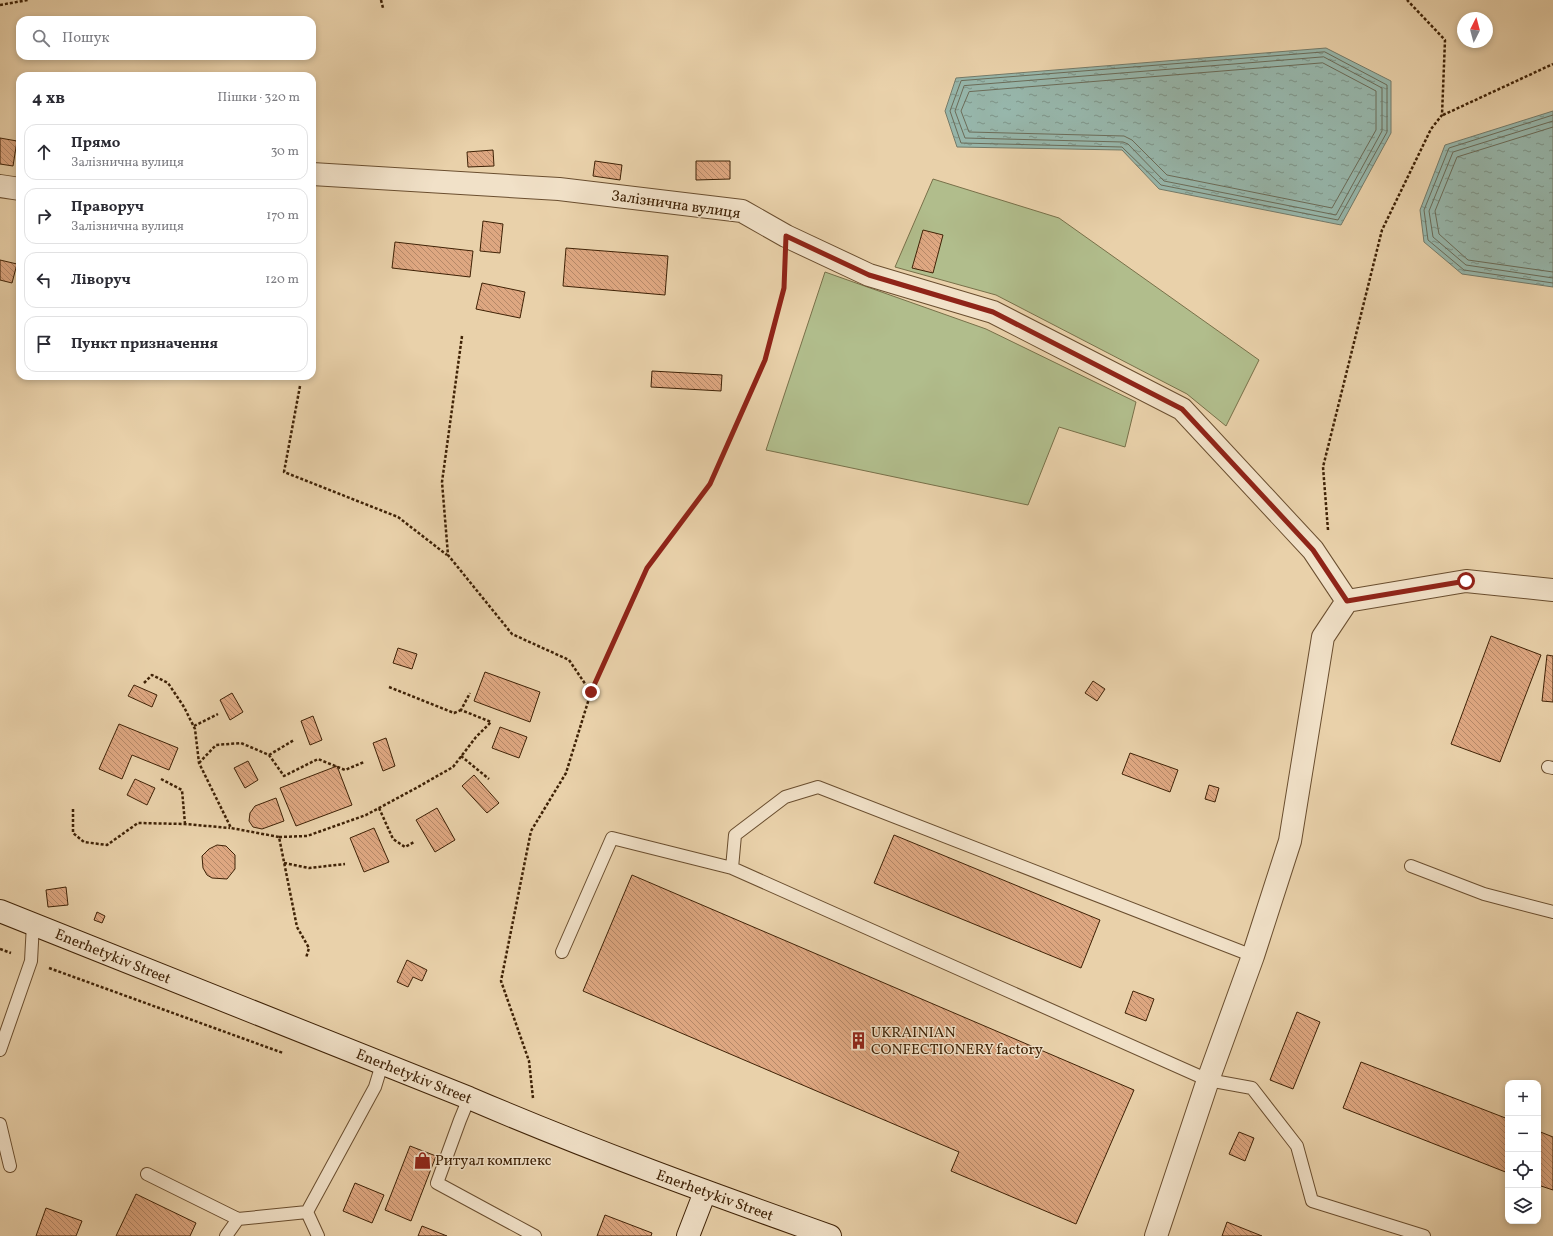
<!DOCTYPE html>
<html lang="uk">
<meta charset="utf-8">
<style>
:root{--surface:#fff;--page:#f2f2f3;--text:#2b2b33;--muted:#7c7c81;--line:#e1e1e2}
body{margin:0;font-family:Vollkorn,serif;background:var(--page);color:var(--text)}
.controls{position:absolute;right:12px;bottom:12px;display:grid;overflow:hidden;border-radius:8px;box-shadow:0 2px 6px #0003}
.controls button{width:36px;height:36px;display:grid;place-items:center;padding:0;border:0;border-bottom:1px solid var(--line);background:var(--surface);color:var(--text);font:20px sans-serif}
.compass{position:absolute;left:1457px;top:12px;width:36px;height:36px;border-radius:50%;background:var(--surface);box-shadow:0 2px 6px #0003;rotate:6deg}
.stop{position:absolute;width:12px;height:12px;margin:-9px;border:3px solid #8f2418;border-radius:50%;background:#fff}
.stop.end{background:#8f2418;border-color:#fff;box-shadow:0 1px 4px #0008}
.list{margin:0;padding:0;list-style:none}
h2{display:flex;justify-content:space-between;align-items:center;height:52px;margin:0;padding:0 16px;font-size:17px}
h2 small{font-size:13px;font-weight:400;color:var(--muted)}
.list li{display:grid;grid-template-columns:26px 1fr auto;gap:12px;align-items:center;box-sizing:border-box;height:56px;margin:0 8px 8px;padding:0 8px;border:1px solid var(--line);border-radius:12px}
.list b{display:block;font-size:15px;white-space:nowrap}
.list p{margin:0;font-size:13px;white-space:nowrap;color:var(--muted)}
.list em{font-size:13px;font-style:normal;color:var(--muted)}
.icon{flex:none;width:22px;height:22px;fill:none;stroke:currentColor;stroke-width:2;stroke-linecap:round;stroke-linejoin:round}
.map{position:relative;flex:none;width:1553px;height:1236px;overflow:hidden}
.search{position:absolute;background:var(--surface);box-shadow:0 2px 6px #0003;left:16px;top:16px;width:300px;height:44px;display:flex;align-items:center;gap:10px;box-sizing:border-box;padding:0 14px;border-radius:12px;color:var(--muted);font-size:15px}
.panel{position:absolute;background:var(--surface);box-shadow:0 2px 6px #0003;left:16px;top:72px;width:300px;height:308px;border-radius:12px}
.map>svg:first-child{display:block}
.garden{fill:#b1bd8c;stroke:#787049}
.water{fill:url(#water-ripples);stroke:#747b6a}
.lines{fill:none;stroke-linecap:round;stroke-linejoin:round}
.shore{stroke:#6b6c59;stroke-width:1}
.building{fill:url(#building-back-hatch);stroke:#3f2206}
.lane-casing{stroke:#6a4e2f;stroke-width:14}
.street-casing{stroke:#6a4e2f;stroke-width:24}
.secondary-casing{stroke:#3f2206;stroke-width:24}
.path{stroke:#3f2206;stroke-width:2.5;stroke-dasharray:3 2;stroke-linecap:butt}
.lane{stroke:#f1e1c8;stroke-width:12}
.street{stroke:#f1e1c8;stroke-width:22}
.secondary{stroke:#f1e1c8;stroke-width:22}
.route{stroke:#8f2418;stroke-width:5}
.labels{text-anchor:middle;stroke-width:3;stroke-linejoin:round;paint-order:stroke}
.street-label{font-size:15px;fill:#3f2206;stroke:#f1e1c8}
.poi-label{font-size:15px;fill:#3f2206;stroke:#f1e1c8;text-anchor:start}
</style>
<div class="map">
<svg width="1553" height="1236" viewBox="0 0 1553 1236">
<defs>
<pattern id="water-ripples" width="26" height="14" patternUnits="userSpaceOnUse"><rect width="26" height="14" fill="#97b7ac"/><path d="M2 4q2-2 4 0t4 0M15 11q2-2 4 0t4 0" fill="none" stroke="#7d948a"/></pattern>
<pattern id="building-back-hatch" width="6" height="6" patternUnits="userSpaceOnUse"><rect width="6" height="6" fill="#dea781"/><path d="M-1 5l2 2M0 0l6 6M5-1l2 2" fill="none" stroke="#b58868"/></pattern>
</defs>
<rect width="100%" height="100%" fill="#e9d1aa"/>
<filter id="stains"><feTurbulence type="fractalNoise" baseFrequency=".005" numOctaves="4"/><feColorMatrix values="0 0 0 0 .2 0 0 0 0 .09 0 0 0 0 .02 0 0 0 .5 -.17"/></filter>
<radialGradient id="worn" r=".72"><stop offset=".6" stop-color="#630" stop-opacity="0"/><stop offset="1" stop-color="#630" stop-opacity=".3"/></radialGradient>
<path class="garden" d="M933,179L1059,218L1259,360L1226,426L1187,394L996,295L895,267Z
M825,272L986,329L1136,402L1125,447L1059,427L1028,505L766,450Z"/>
<path class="water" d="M1326,48L1391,81V133L1341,225L1159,189L1122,150L957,147L945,111L956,78Z
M1553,111V287L1462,274L1424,242L1420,210L1445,145Z"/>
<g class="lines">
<path class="shore" d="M1325,52L1387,85V132L1338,220L1161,185L1122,147L961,143L950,111L961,81Z
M1324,57L1382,88V131L1336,215L1164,181L1128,144L1123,142L965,138L955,111L964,86Z
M1323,63L1376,91V130L1332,208L1167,175L1132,140L1124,136L969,132L961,111L969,92Z
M1553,115L1449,148L1424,210L1428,240L1464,270L1553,283
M1553,121L1453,152L1429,211L1433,237L1466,265L1553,278
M1553,127L1457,157L1435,211L1439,234L1468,260L1553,272"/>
</g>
<path class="building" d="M0,138L17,141L13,166L0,164Z
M493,150L494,166L468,167L467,152Z
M595,161L622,165L620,180L593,176Z
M696,161H730V179L696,180Z
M483,221L503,224L500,253L480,251Z
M923,230L943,235L933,273L912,268Z
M395,242L473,251L470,277L392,268Z
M566,248L668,256L665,295L563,286Z
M0,260L17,264L12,283L0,280Z
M482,283L525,292L520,318L476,309Z
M652,371L722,375L721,391L651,387Z
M1491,636L1541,655L1500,762L1451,744Z
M398,648L417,654L412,669L393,663Z
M1547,655L1553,656V702L1542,701Z
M485,672L540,692L530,722L474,701Z
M1093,681L1105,689L1097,701L1085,693Z
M134,685L157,695L152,707L128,696Z
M232,693L243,712L230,720L220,700Z
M313,716L322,740L310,745L301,721Z
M119,724L178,748L169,770L132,755L122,779L99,769Z
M500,727L527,737L519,758L492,748Z
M386,738L395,766L383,771L373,743Z
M1130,753L1178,770L1170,792L1122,774Z
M248,761L258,780L245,788L234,768Z
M337,766L352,805L296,826L280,788Z
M474,775L499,803L487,813L462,786Z
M135,779L155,788L147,805L127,795Z
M1209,785L1219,788L1215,802L1205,799Z
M276,798L284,821L262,829L253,827L249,821L250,813L255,806Z
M437,808L455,840L435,852L416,820Z
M374,828L389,862L364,872L350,838Z
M894,835L1100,920L1081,968L874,883Z
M217,845L226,846L235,855V869L227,879L212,878L207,875L203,868L202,856L209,849Z
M632,875L1134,1090L1076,1224L951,1171L959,1152L583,991Z
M66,887L68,905L48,907L46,890Z
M97,912L105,916L102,923L94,920Z
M407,960L427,970L422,981L413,977L408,987L397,982Z
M1133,991L1154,999L1146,1021L1125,1013Z
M1297,1012L1320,1022L1293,1089L1270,1080Z
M1361,1062L1508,1119V1173L1343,1108Z
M1538,1131L1553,1137V1190L1538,1185Z
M1239,1132L1254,1138L1245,1161L1229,1154Z
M410,1146L436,1156L411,1221L385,1210Z
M355,1183L384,1195L372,1223L343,1211Z
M136,1194L196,1223L190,1236H116Z
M46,1208L82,1221L76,1236H36Z
M605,1215L652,1233L651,1236H597Z
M1227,1222L1262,1236H1222Z
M422,1226L447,1236H418Z"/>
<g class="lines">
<defs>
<path id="lane" d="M1548,767L1553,768
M1411,866L1484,894L1553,912
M732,868L735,835L785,797L818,787L1253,956
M562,952L612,838L732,868L1208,1080L1252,1088L1297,1146L1312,1201L1424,1236
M0,1050L31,961L33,924
M469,1098L460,1120L437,1183L535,1236
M0,1124L10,1166
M147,1174L238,1219L307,1212
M226,1236L238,1219
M318,1236L307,1212L375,1087L382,1064"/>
<path id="street" d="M312,174L559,189L742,211L786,236L869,275L993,312L1182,409L1313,550L1347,601
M0,186L20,189
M1347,601L1466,581L1553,590
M1156,1236L1208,1080L1253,956L1290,841L1323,637L1347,601"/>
<path id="secondary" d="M0,911L469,1098C588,1149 709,1193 830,1236
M688,1236L705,1192"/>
</defs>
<use href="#lane" class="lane-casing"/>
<use href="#street" class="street-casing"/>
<use href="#secondary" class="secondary-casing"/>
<path class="path" d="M381,0L383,8
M0,5L28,0
M1443,115L1553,64
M462,336L442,482L448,555L512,634L569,660L590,691
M300,386L284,472L398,517L447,555
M1328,530L1323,467L1382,230L1431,129L1442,115L1445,40L1407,0
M144,683L152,675L168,683L184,707L195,729L199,763L231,828L279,837L297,927L309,948L306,958
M389,687L454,713L461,710
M194,726L218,714
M269,755L294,740
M461,756L489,779
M199,763L216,745L241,743L269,755L284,776L318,759L345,770L364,762
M161,779L182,790L185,824
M379,808L393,839L405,847L414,842
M73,809V833L84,842L107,845L138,823L185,824L230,828
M279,837L307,836L366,815L418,787L453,767L476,737L491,722L461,710L470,693
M284,863L309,868L345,864
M0,949L11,953
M49,968L283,1053
M533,1098L529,1061L501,981L531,831L566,773L591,692L647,568L710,484L765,360L784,288L785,263"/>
<use href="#lane" class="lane"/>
<use href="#street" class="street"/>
<use href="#secondary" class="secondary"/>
</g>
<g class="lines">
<path class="route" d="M591,692L647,568L710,484L765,360L784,288L786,236L869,275L993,312L1182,409L1313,550L1347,601L1466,581"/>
</g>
<defs>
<symbol id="building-bare" viewBox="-9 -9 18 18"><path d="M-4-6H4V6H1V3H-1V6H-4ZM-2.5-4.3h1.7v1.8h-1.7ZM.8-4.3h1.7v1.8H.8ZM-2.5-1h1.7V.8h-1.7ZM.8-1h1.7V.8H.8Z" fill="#8f2418" stroke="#f1e1c8" stroke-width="2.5" paint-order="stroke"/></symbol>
<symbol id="shop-bare" viewBox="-9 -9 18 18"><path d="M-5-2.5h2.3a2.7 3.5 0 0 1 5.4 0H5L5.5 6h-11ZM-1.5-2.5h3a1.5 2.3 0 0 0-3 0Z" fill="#8f2418" stroke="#f1e1c8" stroke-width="2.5" paint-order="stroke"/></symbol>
</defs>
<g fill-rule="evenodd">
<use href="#building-bare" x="846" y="1028" width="25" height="25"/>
<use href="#shop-bare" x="410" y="1148" width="25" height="25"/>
</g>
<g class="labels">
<g class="street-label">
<text transform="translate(676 204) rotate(8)" y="5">Залізнична вулиця</text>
<text transform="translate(113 956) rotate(22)" y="5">Enerhetykiv Street</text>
<text transform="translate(414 1076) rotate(22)" y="5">Enerhetykiv Street</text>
<text transform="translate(715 1195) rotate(20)" y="5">Enerhetykiv Street</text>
</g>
<g class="poi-label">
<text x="871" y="1037">UKRAINIAN<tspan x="871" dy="17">CONFECTIONERY factory</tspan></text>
<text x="435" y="1165">Ритуал комплекс</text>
</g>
</g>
<rect width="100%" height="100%" filter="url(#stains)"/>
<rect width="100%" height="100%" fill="url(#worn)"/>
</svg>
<div class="controls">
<button>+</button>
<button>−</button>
<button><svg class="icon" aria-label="locate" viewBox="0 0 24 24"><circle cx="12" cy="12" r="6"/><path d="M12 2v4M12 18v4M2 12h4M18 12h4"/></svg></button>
<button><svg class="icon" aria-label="layers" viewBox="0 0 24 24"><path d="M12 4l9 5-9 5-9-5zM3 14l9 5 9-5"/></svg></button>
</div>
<svg class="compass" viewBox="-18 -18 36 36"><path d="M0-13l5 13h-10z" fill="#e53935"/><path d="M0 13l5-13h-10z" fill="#7c7c81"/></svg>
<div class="stop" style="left:1466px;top:581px"></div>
<div class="stop end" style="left:591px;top:692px"></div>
<div class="search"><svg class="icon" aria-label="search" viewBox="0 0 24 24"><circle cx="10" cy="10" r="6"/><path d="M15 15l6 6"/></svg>Пошук</div>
<section class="panel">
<h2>4 хв<small>Пішки · 320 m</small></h2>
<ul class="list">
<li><svg class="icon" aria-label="ahead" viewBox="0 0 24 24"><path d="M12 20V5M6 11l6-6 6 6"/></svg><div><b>Прямо</b><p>Залізнична вулиця</p></div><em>30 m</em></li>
<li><svg class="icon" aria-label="right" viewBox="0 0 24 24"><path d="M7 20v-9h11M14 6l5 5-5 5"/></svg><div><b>Праворуч</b><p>Залізнична вулиця</p></div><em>170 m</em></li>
<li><svg class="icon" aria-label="left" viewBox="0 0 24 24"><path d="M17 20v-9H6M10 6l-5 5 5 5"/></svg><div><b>Ліворуч</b></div><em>120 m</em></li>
<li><svg class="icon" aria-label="arrive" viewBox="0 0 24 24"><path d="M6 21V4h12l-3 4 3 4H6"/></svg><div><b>Пункт призначення</b></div></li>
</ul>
</section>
</div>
